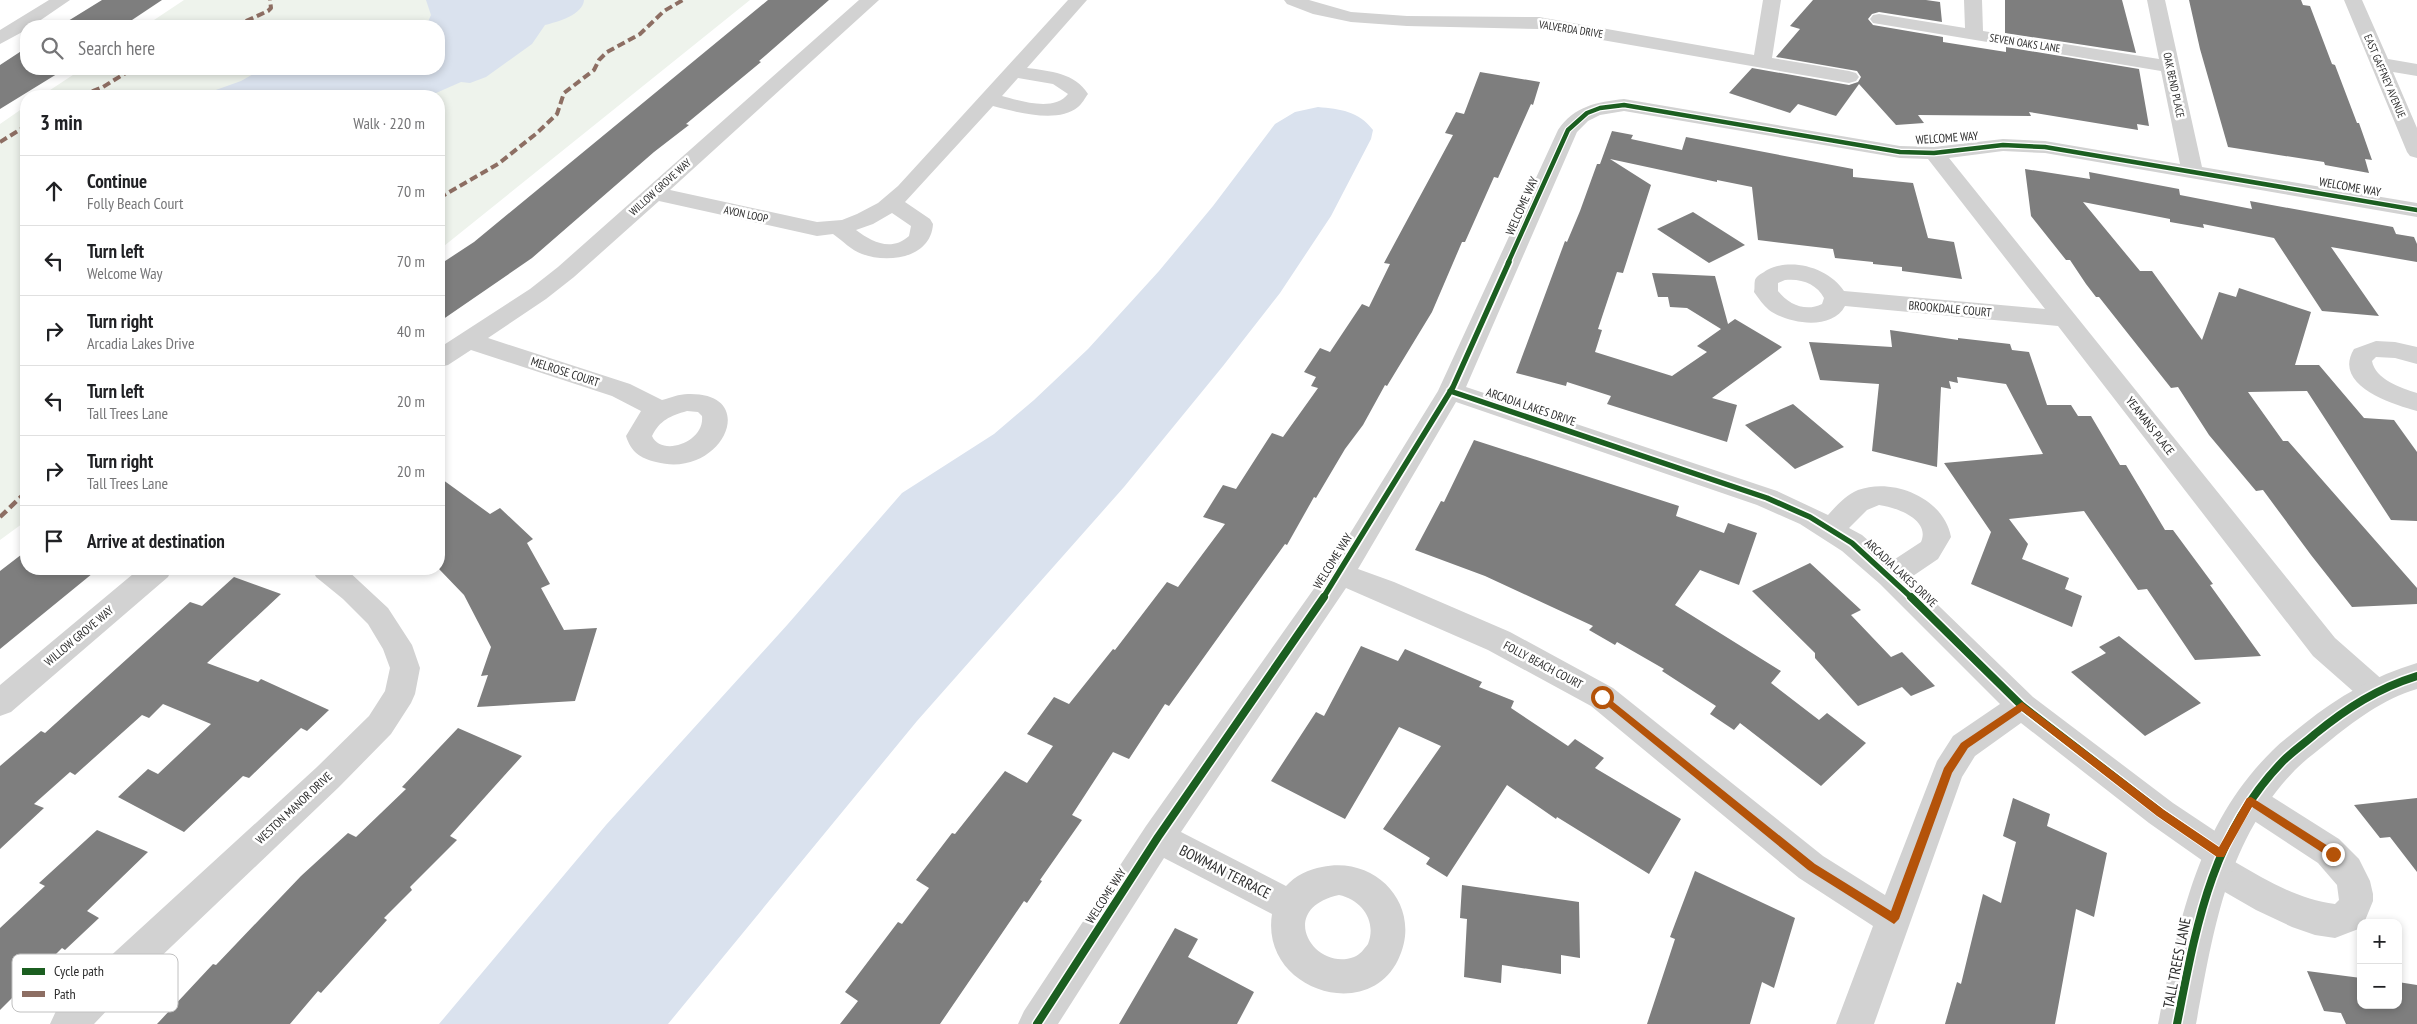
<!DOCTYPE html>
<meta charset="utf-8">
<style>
:root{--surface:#fff;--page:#f2f2f2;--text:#202124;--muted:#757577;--line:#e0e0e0}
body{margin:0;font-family:"PT Sans Narrow",sans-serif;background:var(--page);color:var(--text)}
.controls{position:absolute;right:15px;bottom:15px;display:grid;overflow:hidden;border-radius:10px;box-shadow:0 2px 8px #0003}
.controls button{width:45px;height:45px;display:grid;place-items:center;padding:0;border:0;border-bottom:1px solid var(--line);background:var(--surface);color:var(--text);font:25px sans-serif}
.stop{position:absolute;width:15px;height:15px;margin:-11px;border:4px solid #b45309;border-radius:50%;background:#fff}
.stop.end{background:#b45309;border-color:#fff;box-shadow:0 1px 5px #0008}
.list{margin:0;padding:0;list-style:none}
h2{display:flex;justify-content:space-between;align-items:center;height:65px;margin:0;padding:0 20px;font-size:21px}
h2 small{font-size:16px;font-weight:400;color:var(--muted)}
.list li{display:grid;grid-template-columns:32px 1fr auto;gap:15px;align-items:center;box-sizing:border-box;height:70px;padding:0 20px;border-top:1px solid var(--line)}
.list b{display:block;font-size:19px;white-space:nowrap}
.list p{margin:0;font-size:16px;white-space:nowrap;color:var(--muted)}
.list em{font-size:16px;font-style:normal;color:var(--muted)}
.icon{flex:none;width:28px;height:28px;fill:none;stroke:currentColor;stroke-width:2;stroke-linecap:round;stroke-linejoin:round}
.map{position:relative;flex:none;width:2417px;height:1024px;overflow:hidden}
.search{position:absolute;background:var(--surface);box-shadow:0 2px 8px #0003;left:20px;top:20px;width:425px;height:55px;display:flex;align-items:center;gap:12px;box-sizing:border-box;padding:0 18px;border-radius:20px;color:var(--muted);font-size:19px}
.panel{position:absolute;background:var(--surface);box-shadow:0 2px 8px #0003;left:20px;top:90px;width:425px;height:485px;border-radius:20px}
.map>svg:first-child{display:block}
.green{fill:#eef3ec}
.water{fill:#dae2ee}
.building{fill:#7e7e7e}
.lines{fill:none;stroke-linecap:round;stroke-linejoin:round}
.minor{fill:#d2d2d2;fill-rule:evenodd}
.tertiary{fill:#d2d2d2;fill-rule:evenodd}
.quiet-far1{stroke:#8d6e63;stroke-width:4;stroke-dasharray:8 4;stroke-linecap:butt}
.quiet{stroke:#8d6e63;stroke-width:4.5;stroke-dasharray:9 4.5;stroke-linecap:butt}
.cycleway-far2-casing{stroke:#fff;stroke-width:7}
.cycleway-far1-casing{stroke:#fff;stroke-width:9}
.cycleway-casing{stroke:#fff;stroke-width:11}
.cycleway-far2{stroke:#1b5e20;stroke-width:4.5}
.cycleway-far1{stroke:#1b5e20;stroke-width:5.5}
.cycleway{stroke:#1b5e20;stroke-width:8}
.route{fill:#b45309}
.labels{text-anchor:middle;stroke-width:5;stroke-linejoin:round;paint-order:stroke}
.far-street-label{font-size:11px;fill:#2d2d2d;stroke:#fff}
.street-label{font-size:12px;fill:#2d2d2d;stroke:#fff}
.near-street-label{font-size:15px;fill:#2d2d2d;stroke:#fff}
.key{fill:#fff;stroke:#c0c0c0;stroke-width:1}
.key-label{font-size:14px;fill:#2d2d2d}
</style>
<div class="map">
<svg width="2417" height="1024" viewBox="0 0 2417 1024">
<rect width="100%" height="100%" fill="#fff"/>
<path class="green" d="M184,0H750L439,250V96H41L82,69H439V26H145Z
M26,106V521L0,540V124Z"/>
<path class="water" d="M426,0H584C583,15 557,22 545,25L532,44L486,77L470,83L461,82L436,93L420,96H199L241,81L262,69H439V26H426L431,15Z
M1318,107C1340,109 1359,111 1373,130L1371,139L1331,216L1280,293L1223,366L1124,487L917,721L668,1024H439L606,825L788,624L902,493L994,434L1034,400L1088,349L1159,271L1213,206L1275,124L1295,112Z"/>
<path class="building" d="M102,0H162L123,26L68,21Z
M768,0H829L759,61L761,62L686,124L689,125L654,152L532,258L439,322V265L474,242Z
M1813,0H1926L1940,2L1942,22L1879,12L1872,14L1868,19L1873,25L1943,37V42L2006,52V47L2139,69L2149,126L2137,124L2138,130L2029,112L2031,116L1918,115L1924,123L1896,125L1859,84L1836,116L1798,104L1790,113L1729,93L1752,68L1849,85L1858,82L1861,77L1857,71L1776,57L1800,29L1790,26Z
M2005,0H2122L2136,53L2005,33Z
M2189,0H2301L2303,5L2310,6L2332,64L2335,65L2357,123H2359L2372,160L2365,159L2369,173L2325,165L2324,162L2228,147L2200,49Z
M26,48V69H65L0,109V65Z
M1480,72L1540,82L1533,105L1531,104L1498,178L1494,177L1465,242H1462L1432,312L1387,386L1385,385L1363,425L1345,449L1316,498L1314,497L1287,545L1285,544L1169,706L1165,704L1129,759L1113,752L1072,815L1082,820L1040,880L1042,881L1027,903L1024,901L940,1024H840L858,1001L845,992L898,922L902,924L929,888L916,880L952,833L955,834L1005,771L1027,783L1053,746L1027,734L1054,697L1069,704L1113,649L1115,650L1167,582L1178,587L1225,524L1203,517L1223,485L1236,489L1272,433L1283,437L1318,388L1311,386L1316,377L1304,372L1320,348L1330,352L1362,304L1369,307L1390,264L1384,263L1453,135L1445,133L1456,112L1464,114Z
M1612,131L1633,135L1631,139L1682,150L1686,137L1853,169V177L1913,183L1928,238L1954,242L1962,279L1902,271V267L1873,264V262L1835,258L1833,249L1758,240L1752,187L1717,180V182L1610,159L1651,185L1623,273L1617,272L1598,329L1602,330L1595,352L1672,376L1707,352L1697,346L1721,329L1687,308L1670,307L1668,297H1658L1652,273L1715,276L1728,324L1735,319L1782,347L1712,398L1737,405L1727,442L1607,404L1611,396L1567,382L1566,386L1516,373L1565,241L1567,242L1580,211L1597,164H1600Z
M2025,169L2090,179L2089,172L2179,189L2180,195L2252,209L2250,201L2393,227L2396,234L2414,237L2417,244V262L2331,247L2379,316L2322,311L2274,238L2203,224L2204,228L2170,222V219L2083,202L2140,271H2152L2202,340L2219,292L2236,297L2239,288L2311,312L2295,365H2319L2364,418L2394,420L2417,452V521L2391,520L2307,391L2248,392L2283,441H2288L2417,588V604L2352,607L2311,555L2263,490L2256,491L2209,435L2178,387L2171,388L2099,297H2096L2086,284L2070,260H2066L2031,216Z
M1693,212L1745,245L1709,263L1657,229Z
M1890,330L1958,340V338L2010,344L2012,350L2029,352L2047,405H2071L2078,416H2091L2120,465H2126L2165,530H2173L2213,584L2210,585L2261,656L2195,660L2147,589L2138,590L2084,511L2009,519L2028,544L2022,559L2069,578L2065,589L2082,596L2072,627L1971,584L1991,532L1944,463L2043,454L2006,384L1957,377L1958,383L1949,381L1951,389L1941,387L1937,467L1872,451L1879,384L1820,380L1809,342L1892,347Z
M1793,404L1844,447L1795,469L1745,425Z
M1474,440L1679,506L1676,516L1724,533L1728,523L1757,533L1739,585L1700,570L1675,605L1781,671L1771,683L1819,720L1827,713L1866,743L1821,786L1740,723L1734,730L1710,714L1716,706L1662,671L1664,669L1617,642L1615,645L1589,630L1593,626L1485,576L1415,550L1441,501L1444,502Z
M439,477L490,514L500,508L533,539L527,543L550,584L541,588L564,630L597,628L575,701L477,707L488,675L481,676L491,647L464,595L439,569Z
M26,551V569H98L0,649V571Z
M1810,563L1861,610L1851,615L1891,657L1902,652L1935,686L1911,696L1902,687L1858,706L1815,658V653L1752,591Z
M234,577L281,594L207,663L258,682L261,679L329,710L307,731L301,728L249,778L243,776L184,832L118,797L148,769L158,774L211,724L163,704L149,718L142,715L75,775L70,772L34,804L44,808L0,849V766L41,731L45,733L190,602L202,606Z
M2119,636L2130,645L2201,703L2145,736L2071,672L2106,653L2099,647Z
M1361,646L1398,661L1405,649L1482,682L1479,687L1514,701L1511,708L1568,746L1575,739L1604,758L1595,768L1681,819L1649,874L1557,817L1556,819L1507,785L1447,877L1426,864L1430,858L1383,829L1441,746L1399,727L1345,819L1271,781L1316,712L1324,716Z
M458,728L522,756L450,836L457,840L410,887L412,890L384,918L387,920L321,993L318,991L290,1024H157L213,964L216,965L301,876L348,833L356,837L406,789L402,787Z
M2013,798L2050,814L2047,826L2107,853L2094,917L2076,909L2055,1024H1945L1957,982L1961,984L1983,894L2001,903L2016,842L2003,836Z
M2417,798V872L2390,837L2380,838L2354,805Z
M97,830L148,852L87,911L99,918L65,950L62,948L0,1010V928L45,886L39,883Z
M1695,871L1795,918L1774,988L1762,982L1750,1024H1647L1675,939L1670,937Z
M1462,885L1579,902L1580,958L1561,955V974L1502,965L1501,983L1464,977L1467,919L1460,918Z
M1175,928L1198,939L1188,957L1254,992L1237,1024H1119Z
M2307,971L2361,978V1005H2398V982L2417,985V1024H2346L2341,1013L2324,1011Z"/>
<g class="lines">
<path class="minor" d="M49,0H70L32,26H26V30L0,44V30Z
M859,0H879L670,190L817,222L842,220L857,214L878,203L898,186L1068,0H1087L1027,68C1050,71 1075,73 1088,94C1085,98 1082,104 1078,107C1058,124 1016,112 993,106L905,202L930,219L933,224C931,258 888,264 862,254C851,250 843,241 833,234L817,236L659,201L574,277L546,299L488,338L630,384L662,400C670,398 679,394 688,394C762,392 722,480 656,462C640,458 631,452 626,436L641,411L612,396L471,350L448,365L439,367V348L530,289L558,267ZM1018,78L1053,84L1068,94C1054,112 1021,101 1002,96ZM892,213L911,226L909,236C891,252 872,242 856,230L873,224ZM687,411L698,412L702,416C705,443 661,457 652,436C660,420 670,416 687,411Z
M1284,0H1309L1351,12L1407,16L1539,17L1754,55L1763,0H1781L1772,58L1849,71L1856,73L1859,77L1856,81L1849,83L1539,29L1407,26L1351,22L1313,14L1287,4Z
M1964,0H1982L1983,31L2159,59L2147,0H2165L2202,167L2417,203V217L2045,153L2003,151L1949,158L2335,638L2385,682L2389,691L2385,700L2374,704L2363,700L2313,656L2058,326L1845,306C1832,331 1788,324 1769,310C1763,305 1759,299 1754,292C1755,288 1754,284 1755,280C1757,275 1763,273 1767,270C1792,257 1829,268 1844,291L2045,309L1928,159L1900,158L1624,111L1600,115L1588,121L1577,132L1466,387L1777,491L1828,515C1837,505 1846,495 1858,490C1893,477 1944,498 1951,537L1938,559L1910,578L2033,697L2173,803L2233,843L2238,854L2235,862C2266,880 2297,899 2335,904L2339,900L2337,885L2318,863L2239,811L2235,801L2239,791L2251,786L2263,791L2339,839L2359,859L2370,881L2373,894V901L2364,923H2361V928L2335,938L2315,935L2292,927L2256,910L2204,880L2199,869L2203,861L2149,823L2021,723L1975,756L1962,777L1874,1024H1836L1873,926L1799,878L1591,706L1488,650L1346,588L1181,832L1286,886C1295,876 1309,869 1322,867C1377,855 1424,907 1398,960C1367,1024 1260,989 1272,914L1164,858L1058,1024H1018L1024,1011L1146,826L1330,566L1438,391L1558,130C1574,106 1597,102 1624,99L1900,146L1934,147L2003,139L2045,141L2180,164L2161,71L1873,23L1870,19L1873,15L1879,14L1965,28ZM1785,280C1801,278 1817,284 1824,298L1822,304C1806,312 1789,305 1778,291V283ZM1456,402L1757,505L1800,524L1842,551L1880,584L2000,704L1953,736L1937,761L1885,895L1823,856L1613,688L1510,632L1394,582L1358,569ZM1879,505C1895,507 1931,519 1921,542L1892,561L1862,535L1849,528L1867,510ZM1339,895C1362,900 1377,921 1368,944C1364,949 1360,955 1354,957C1314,972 1275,909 1339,895Z
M2344,0H2362L2388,59L2417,64V76L2393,72L2417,128V158L2410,156L2407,152Z
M2376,341L2395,342L2417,347V364L2395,358L2376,357L2372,361C2375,379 2401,388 2417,393V411C2391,404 2332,385 2354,349Z
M139,569H172L168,577L11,712L0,716V685Z
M312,569H346L388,608L412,645L420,668L415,694L411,703L391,734L339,787L131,985L94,1024H50L56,1011L105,961L317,767L369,716L385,691L390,668L383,649L368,624L343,599L316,577Z"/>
<path class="tertiary" d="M2417,663V689C2383,699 2354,721 2327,743C2316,752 2305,760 2295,770C2225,843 2214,930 2196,1024H2158C2179,924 2196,826 2272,751C2282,741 2293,733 2304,724C2339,696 2374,676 2417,663Z"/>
<path class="quiet-far1" d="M235,26L268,11L271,8L270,0
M81,96L103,87L132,69
M0,142L26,126
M439,198L498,164L537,133L557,114L564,93L594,70L599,60L607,52L640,34L664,11L683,0"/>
<path class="quiet" d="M0,517L26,492"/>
<defs>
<path id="cycleway-far2" d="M1508,263L1568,130L1587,113L1600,108L1624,105L1900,152L1934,153L2003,145L2045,147L2417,210"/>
<path id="cycleway-far1" d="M1450,391L1767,498L1810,517L1852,543L1912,598
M1323,598L1453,387L1509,262"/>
<path id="cycleway" d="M1911,597L2022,706L2161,813L2221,854
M1037,1024L1158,837L1324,597
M2177,1024C2196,927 2211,835 2283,761C2293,751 2305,743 2315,734C2347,708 2378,688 2417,676"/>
</defs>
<use href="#cycleway-far2" class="cycleway-far2-casing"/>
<use href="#cycleway-far1" class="cycleway-far1-casing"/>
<use href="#cycleway" class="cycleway-casing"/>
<use href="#cycleway-far2" class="cycleway-far2"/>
<use href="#cycleway-far1" class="cycleway-far1"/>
<use href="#cycleway" class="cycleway"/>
</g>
<path class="route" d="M1602,693L1815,864L1891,911L1944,768L1961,743L2022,702L2164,810L2219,847L2247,798L2251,797L2336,851L2338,854L2333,859L2329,857L2252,807L2224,857H2217L2157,816L2022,711L1968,748L1952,773L1899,919L1894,924L1808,870L1599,699L1597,697Z"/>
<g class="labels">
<g class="far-street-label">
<text transform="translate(1571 29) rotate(9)" y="4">VALVERDA DRIVE</text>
<text transform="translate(2025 43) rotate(9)" y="4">SEVEN OAKS LANE</text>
<text transform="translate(2385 76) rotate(67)" y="4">EAST GAFFNEY AVENUE</text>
<text transform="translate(2174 85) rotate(78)" y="4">OAK BEND PLACE</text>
<text transform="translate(660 187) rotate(-42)" y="4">WILLOW GROVE WAY</text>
<text transform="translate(746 214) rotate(12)" y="4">AVON LOOP</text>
</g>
<g class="street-label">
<text transform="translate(1947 138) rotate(-4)" y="4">WELCOME WAY</text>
<text transform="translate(2350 187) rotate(10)" y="4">WELCOME WAY</text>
<text transform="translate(1522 206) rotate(-66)" y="4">WELCOME WAY</text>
<text transform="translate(1950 309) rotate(5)" y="4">BROOKDALE COURT</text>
<text transform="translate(565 372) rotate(18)" y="4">MELROSE COURT</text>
<text transform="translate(1531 407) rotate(19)" y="4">ARCADIA LAKES DRIVE</text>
<text transform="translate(2150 426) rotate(52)" y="4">YEAMANS PLACE</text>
<text transform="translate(1333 561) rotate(-58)" y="4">WELCOME WAY</text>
<text transform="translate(1901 573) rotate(43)" y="4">ARCADIA LAKES DRIVE</text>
<text transform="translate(79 636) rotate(-40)" y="4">WILLOW GROVE WAY</text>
<text transform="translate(1543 665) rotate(28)" y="4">FOLLY BEACH COURT</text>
<text transform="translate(294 808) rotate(-43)" y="4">WESTON MANOR DRIVE</text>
<text transform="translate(1106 896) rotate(-57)" y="4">WELCOME WAY</text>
</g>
<g class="near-street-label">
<text transform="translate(1225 872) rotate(27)" y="5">BOWMAN TERRACE</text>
<text transform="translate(2177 963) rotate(-79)" y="5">TALL TREES LANE</text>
</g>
</g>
<rect x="12" y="954" width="166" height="58" rx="8" class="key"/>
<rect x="22" y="968" width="23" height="7" fill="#1b5e20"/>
<rect x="22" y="991" width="23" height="6" fill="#8d6e63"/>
<g class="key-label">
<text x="54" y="976">Cycle path</text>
<text x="54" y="999">Path</text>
</g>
</svg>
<div class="controls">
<button>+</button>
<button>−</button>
</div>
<div class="stop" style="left:1602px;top:697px"></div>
<div class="stop end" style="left:2333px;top:854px"></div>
<div class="search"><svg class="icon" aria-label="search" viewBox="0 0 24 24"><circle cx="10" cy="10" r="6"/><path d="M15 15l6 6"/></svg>Search here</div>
<section class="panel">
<h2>3 min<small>Walk · 220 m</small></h2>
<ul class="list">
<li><svg class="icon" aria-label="ahead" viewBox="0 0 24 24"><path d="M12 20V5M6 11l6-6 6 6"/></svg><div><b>Continue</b><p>Folly Beach Court</p></div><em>70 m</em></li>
<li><svg class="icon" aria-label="left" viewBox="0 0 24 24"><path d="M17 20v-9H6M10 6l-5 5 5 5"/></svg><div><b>Turn left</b><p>Welcome Way</p></div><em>70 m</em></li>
<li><svg class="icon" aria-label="right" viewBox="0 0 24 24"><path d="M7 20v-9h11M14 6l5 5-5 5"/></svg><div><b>Turn right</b><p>Arcadia Lakes Drive</p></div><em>40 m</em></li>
<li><svg class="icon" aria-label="left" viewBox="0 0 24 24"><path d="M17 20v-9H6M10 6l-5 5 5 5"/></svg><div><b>Turn left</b><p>Tall Trees Lane</p></div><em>20 m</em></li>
<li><svg class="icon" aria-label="right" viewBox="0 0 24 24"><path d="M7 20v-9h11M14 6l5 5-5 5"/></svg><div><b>Turn right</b><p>Tall Trees Lane</p></div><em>20 m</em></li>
<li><svg class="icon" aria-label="arrive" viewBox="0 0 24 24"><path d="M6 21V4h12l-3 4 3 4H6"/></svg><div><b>Arrive at destination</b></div></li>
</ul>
</section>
</div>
